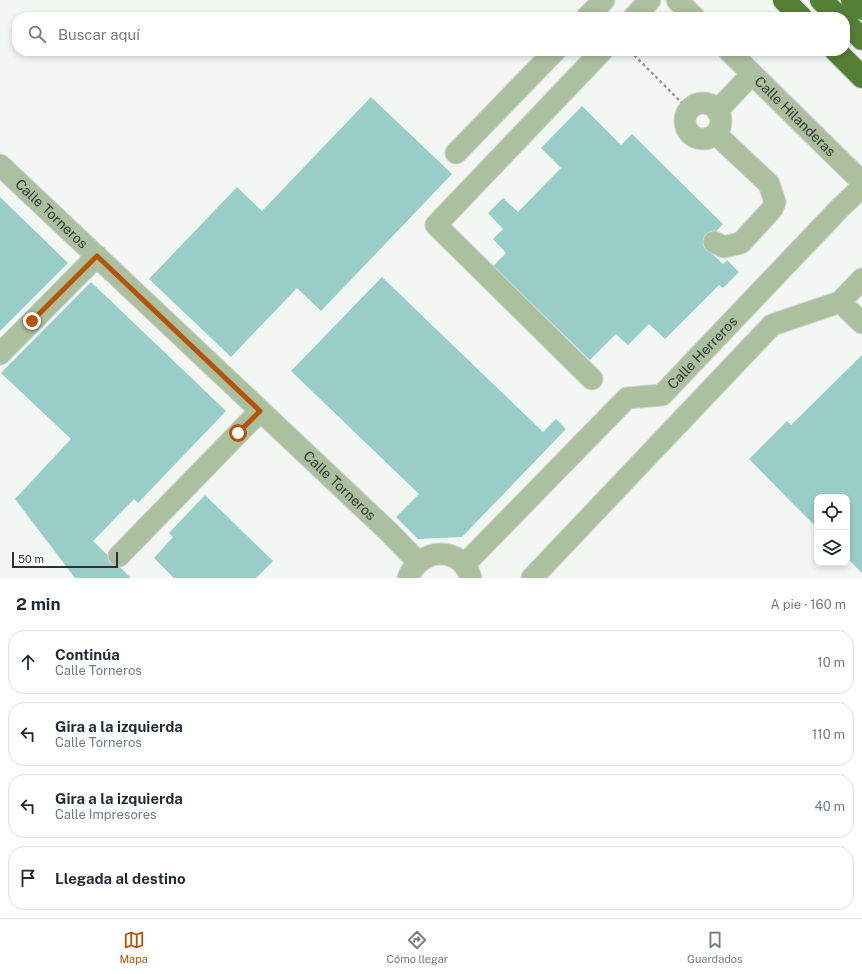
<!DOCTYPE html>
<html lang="es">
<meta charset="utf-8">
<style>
:root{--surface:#fff;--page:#f6f6f7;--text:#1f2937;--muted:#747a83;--line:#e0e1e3;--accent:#b45309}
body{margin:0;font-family:"Public Sans",sans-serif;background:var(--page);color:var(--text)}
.controls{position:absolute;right:12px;bottom:12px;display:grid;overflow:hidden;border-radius:8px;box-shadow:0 2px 6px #0003}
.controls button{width:36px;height:36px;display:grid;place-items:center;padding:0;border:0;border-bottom:1px solid var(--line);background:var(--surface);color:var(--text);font:20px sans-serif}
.scale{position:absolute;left:12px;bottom:10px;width:106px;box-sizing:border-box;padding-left:4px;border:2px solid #2f3130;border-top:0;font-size:11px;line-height:14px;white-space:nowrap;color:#2f3130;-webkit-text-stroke:3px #fff;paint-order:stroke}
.stop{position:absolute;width:12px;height:12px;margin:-9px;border:3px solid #b45309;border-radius:50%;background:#fff}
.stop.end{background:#b45309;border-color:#fff;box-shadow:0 1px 4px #0008}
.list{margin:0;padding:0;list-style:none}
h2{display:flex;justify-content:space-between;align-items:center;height:52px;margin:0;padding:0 16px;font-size:17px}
h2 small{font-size:13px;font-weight:400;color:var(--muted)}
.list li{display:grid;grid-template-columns:26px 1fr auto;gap:12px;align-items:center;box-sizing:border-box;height:64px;margin:0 8px 8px;padding:0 8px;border:1px solid var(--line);border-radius:16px}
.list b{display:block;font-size:15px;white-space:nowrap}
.list p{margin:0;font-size:13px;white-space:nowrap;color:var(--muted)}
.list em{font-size:13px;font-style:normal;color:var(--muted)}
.icon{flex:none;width:22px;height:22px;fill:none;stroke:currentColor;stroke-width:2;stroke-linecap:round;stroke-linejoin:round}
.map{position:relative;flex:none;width:862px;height:578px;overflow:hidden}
.search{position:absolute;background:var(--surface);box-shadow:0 2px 6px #0003;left:12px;right:12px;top:12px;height:44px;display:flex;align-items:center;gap:10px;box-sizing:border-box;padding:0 14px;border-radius:16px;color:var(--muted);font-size:15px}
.sheet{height:340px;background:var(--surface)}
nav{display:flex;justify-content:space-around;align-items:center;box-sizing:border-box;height:56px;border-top:1px solid var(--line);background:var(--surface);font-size:11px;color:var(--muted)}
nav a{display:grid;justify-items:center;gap:2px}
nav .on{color:var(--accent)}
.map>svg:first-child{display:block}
.building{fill:#99cec8}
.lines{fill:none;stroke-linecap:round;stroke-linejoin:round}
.minor-casing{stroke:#cfd3d1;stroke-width:23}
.highway-casing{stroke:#cfd3d1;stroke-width:24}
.path{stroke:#959997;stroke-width:2.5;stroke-dasharray:3 3;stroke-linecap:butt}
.minor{stroke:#abc09e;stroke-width:21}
.highway{stroke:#547f34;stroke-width:22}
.route{stroke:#b45309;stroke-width:5}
.labels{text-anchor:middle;stroke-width:3;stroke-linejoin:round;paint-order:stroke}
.street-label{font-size:14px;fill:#2f3130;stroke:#fff}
</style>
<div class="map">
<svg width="862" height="578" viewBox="0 0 862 578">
<rect width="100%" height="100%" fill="#f2f7f4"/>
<path class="building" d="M371,97L452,174L321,311L297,288L231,357L149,279L237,187L262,211Z
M582,106L621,145L632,134L723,224L703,245L723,264L727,260L739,272L723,288L719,285L665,339L649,324L628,345L616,334L590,360L493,266L506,253L493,239L503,229L488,213L503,198L518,212L561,168L541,148Z
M0,197L68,263L0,331Z
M382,277L543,432L556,419L566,429L462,537L418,539L396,517L419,494L291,371Z
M91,282L226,411L138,503L134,499L93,541L131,578H75L15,499L71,439L1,373Z
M862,355V573L847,558V497H817V528L749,459L787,421L791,425Z
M205,495L273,561L256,578H174L154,558L173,537L169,533Z"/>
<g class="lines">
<defs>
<g id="minor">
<path d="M677,0L694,17"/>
<path d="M587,17L604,0"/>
<path d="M634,17L650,0"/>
<path id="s1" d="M729,51L862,182"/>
<circle cx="703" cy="121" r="18"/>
<path d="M717,111L752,74"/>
<path d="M456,153L555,51"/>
<path id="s2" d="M0,165L390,533L418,562"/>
<path d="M714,242L724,247L741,243L772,209L775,202L769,184L716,134"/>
<path d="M840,302L862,323"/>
<path d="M0,354L97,256"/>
<path d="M592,379L436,225L602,51"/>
<path d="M119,556L260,411"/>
<path id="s3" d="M464,565L627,398L662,395L838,210L862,187"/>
<path d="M408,578C420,547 461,545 471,578"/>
<path d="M532,578L772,325L840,302L862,279"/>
</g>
<path id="highway" d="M784,0L801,17
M821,0L839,17
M852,0L862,9
M845,22L862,39
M836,51L862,77"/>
</defs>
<use href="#minor" class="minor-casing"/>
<use href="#highway" class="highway-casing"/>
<path class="path" d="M630,51L689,110"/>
<use href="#minor" class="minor"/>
<use href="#highway" class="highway"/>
</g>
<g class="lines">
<path class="route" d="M32,321L97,256L260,411L238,433"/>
</g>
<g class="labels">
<g class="street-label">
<text dy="5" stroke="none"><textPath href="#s1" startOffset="93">Calle Hilanderas</textPath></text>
<text dy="5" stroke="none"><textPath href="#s2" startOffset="71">Calle Torneros</textPath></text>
<text dy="5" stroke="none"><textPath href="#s3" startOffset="327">Calle Herreros</textPath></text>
<text dy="5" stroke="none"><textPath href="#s2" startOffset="467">Calle Torneros</textPath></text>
</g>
</g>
</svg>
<div class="controls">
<button><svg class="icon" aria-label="locate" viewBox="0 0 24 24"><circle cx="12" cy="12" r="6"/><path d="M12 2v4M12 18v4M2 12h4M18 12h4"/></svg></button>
<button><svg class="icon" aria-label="layers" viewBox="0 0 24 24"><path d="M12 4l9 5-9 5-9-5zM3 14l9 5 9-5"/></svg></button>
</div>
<div class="scale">50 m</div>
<div class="stop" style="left:238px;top:433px"></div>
<div class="stop end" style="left:32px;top:321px"></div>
<div class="search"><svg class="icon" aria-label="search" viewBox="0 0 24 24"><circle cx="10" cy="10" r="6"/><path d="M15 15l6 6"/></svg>Buscar aquí</div>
</div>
<section class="sheet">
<h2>2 min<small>A pie · 160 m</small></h2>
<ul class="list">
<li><svg class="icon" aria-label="ahead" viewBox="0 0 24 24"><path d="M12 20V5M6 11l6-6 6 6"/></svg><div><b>Continúa</b><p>Calle Torneros</p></div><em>10 m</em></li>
<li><svg class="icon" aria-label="left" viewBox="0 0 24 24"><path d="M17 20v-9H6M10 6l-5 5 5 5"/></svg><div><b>Gira a la izquierda</b><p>Calle Torneros</p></div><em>110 m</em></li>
<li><svg class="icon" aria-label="left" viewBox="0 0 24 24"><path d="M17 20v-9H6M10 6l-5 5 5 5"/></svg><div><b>Gira a la izquierda</b><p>Calle Impresores</p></div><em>40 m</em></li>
<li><svg class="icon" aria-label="arrive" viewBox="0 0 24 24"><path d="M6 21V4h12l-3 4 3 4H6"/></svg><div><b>Llegada al destino</b></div></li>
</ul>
</section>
<nav>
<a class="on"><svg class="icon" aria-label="map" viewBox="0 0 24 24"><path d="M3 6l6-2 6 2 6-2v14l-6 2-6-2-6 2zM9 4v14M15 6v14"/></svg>Mapa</a>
<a><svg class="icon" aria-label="directions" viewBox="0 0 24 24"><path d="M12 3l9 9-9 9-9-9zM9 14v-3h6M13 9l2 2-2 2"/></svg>Cómo llegar</a>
<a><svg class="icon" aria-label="saved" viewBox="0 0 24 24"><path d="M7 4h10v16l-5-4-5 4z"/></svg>Guardados</a>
</nav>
